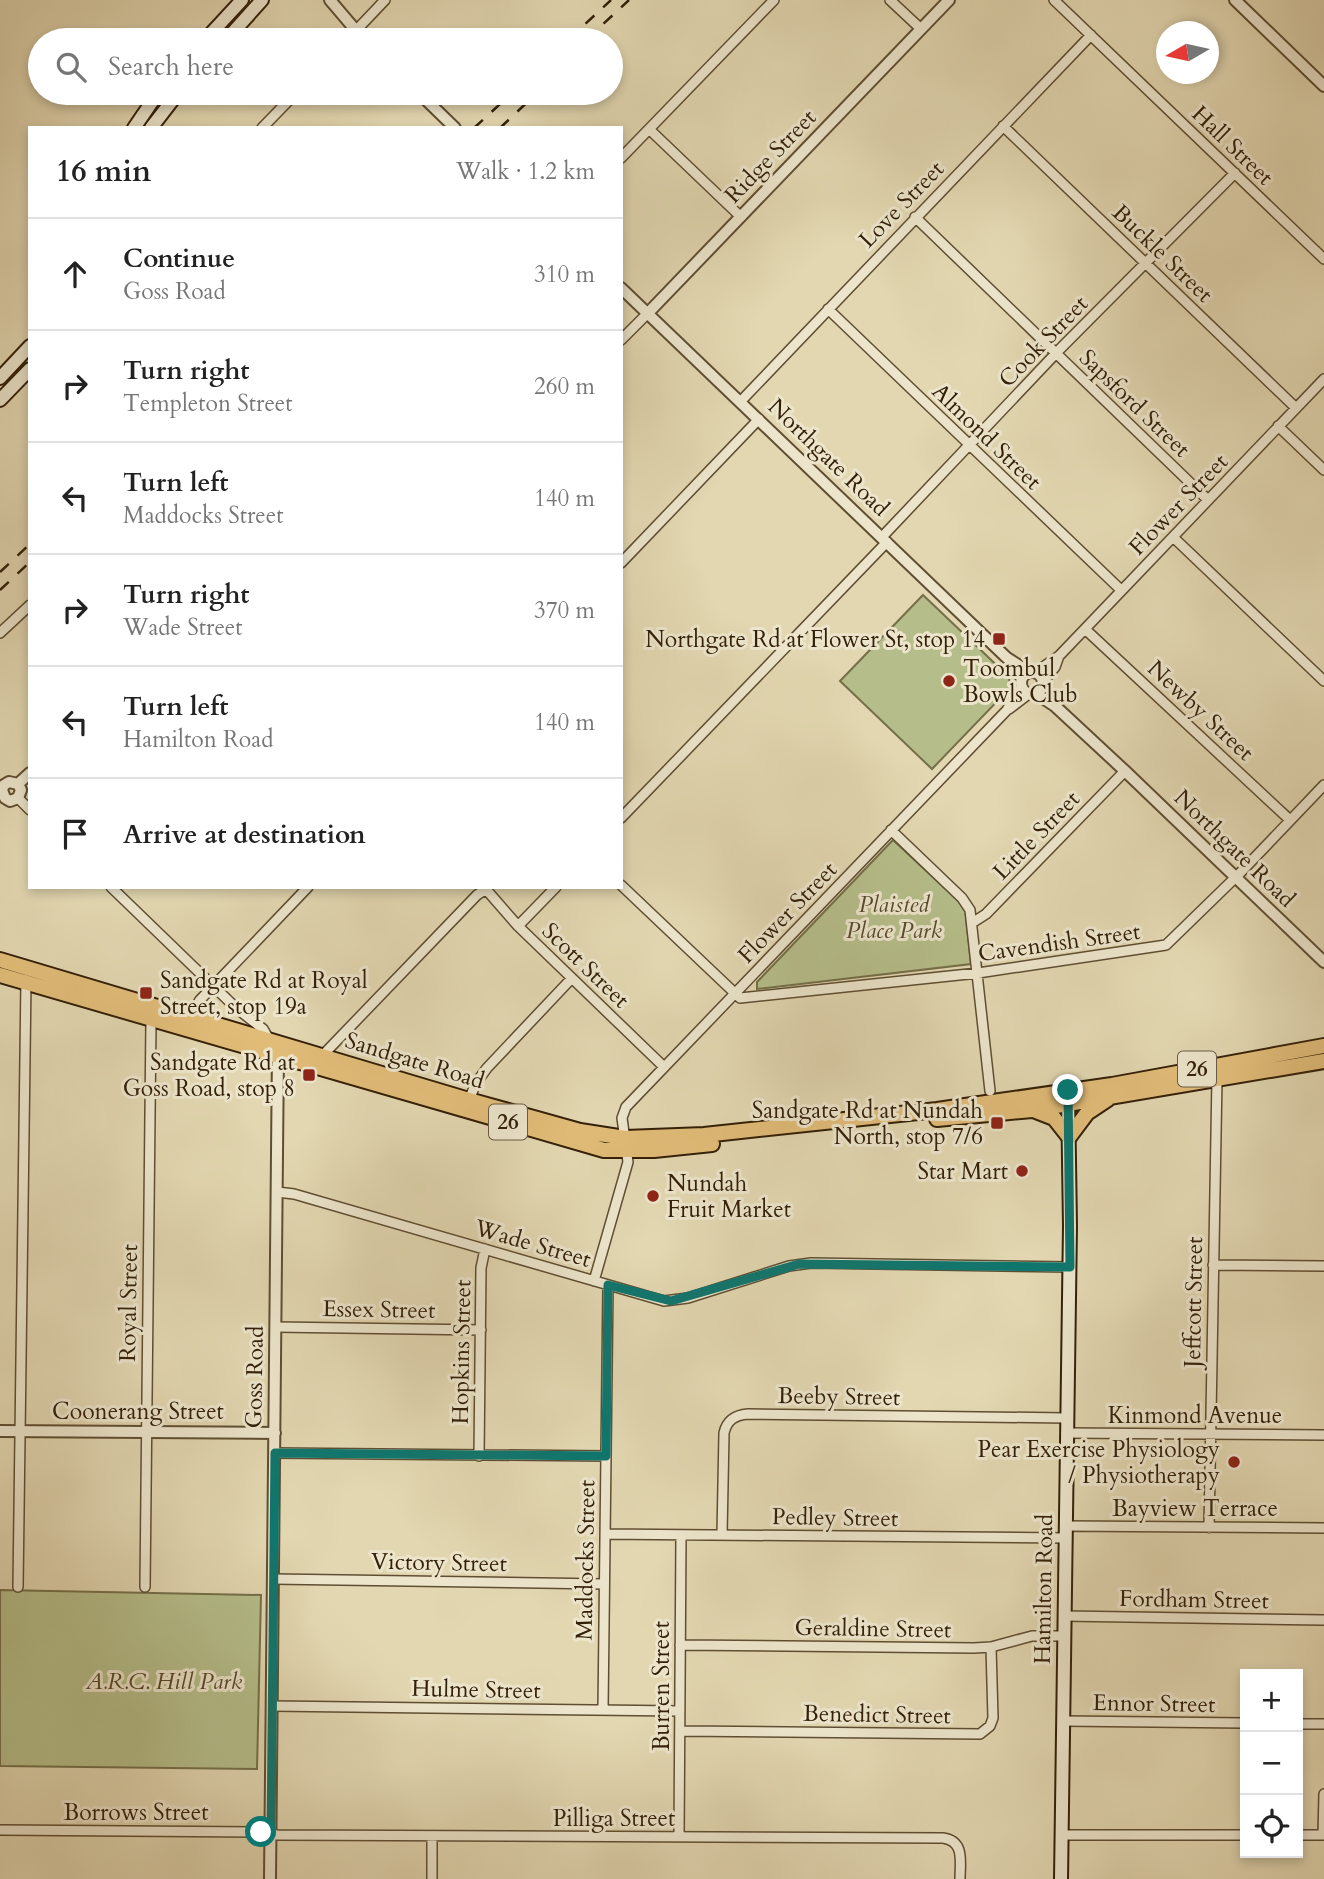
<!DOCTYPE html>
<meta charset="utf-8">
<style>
:root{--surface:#fff;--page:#f2f2f2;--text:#222;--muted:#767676;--line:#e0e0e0}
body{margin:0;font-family:Cardo,serif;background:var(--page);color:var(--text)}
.controls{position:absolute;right:21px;bottom:21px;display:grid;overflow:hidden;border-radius:0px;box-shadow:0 4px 10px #0003}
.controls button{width:63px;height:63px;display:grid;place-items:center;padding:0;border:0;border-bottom:2px solid var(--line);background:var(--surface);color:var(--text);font:35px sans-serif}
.compass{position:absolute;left:1156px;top:21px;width:63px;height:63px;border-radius:50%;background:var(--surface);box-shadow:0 4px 10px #0003;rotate:261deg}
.stop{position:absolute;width:21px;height:21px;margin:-16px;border:5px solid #0f766e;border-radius:50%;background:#fff}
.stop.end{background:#0f766e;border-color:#fff;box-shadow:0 2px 7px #0008}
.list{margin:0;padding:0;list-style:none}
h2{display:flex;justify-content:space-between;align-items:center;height:91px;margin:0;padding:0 28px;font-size:30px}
h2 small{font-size:23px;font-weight:400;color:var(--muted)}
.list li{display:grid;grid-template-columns:46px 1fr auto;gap:21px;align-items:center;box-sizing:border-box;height:112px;padding:0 28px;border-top:2px solid var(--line)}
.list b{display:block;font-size:26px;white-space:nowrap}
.list p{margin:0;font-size:23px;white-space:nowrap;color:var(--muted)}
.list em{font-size:23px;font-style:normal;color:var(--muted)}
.icon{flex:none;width:38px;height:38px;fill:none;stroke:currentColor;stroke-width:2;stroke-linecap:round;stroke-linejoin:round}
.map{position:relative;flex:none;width:1324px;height:1879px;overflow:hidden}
.search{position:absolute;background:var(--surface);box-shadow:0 4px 10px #0003;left:28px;top:28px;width:595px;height:77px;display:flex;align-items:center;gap:18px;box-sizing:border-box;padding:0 24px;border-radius:38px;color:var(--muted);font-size:26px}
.panel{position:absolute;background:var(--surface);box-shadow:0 4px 10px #0003;left:28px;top:126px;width:595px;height:763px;border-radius:0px}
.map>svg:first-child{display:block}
.green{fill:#b5be8a;stroke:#746f49;stroke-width:2}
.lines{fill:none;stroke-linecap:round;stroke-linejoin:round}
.minor-casing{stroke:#5f4e32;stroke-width:12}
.tertiary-casing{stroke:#5f4e32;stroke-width:14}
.secondary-casing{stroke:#332008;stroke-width:16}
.trunk-casing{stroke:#332008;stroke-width:18}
.minor{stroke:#ece5cc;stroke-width:9}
.tertiary{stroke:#ece5cc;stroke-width:10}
.secondary{stroke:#ece5cc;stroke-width:12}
.trunk{stroke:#e1bc78;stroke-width:14}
.rail{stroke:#332008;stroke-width:2.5;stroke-dasharray:12 12;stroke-linecap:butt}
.route{stroke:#0f766e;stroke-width:9}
.poi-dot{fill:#8f2418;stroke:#ece5cc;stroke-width:2.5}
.labels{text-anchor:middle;stroke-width:6;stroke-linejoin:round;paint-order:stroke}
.shield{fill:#ece5cc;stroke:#6a5b43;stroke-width:2}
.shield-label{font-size:21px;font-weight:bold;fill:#332008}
.street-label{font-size:23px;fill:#332008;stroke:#ece5cc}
.poi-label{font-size:23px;fill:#332008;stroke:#ece5cc;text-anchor:end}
.park-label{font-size:23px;font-style:italic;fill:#544828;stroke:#ece5cc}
</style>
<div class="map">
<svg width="1324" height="1879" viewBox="0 0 1324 1879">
<rect width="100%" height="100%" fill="#e2d7b1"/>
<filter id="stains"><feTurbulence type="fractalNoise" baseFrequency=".00286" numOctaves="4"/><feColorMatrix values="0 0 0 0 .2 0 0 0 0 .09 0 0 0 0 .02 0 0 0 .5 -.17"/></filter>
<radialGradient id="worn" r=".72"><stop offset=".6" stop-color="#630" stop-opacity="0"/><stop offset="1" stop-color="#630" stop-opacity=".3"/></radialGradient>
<path class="green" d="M923,595L1009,677L1010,688L932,769L840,681Z
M893,840L965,907L971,964L757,989V982Z
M0,1590L261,1595L257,1769L0,1766Z"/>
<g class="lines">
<defs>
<path id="minor" d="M890,0L921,29
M1054,0L1324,259
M347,40L385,0
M1003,126L1296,408
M262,128L296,93
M649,129L741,217
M621,158L774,0
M915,217L1208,500
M828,309L1121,590
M621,340L648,313
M740,402L1091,35
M1278,426L1324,470
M882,537L1060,349L1235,173
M1173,537L1324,681
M621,563L759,419
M1085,629L1290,820
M0,633L30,605
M1036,672L1059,656L1324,379
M1043,682L1055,667L1059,656
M1009,709L1030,693
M18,798L30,810
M621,818L887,542
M891,830L962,898L970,910L990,1091
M621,885L740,998L978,973L1166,945L1240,873L1324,785
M111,887L235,1007L263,1029L270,1041
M484,887L518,926L664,1067
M972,923L986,914L1125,771
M518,926L556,887
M192,1022L195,1008L200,1000L308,887
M322,1056L477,895L486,889
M469,1100L476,1083L487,1068L572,978
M277,1192L294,1194L664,1301L688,1298L789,1266L811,1263L1070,1267
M1213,1265L1324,1266
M594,1281L628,1162L622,1118L626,1107L1007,710L1022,686
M276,1327L481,1330
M1066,1433L1324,1435
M275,1453L606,1456
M479,1456L481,1268L485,1249
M1065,1526L1324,1528
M1209,1528L1217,1078
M605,1534L1065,1538
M722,1535L724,1433C727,1420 735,1415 748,1414L1066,1418
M273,1579L604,1584
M18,1587L26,980
M145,1587L151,1020
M1064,1616L1324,1620
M680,1645L974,1648L991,1647L1032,1636H1063
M272,1706L680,1711
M603,1710L608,1285
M1063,1721L1245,1723
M1298,1724H1324
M680,1731L980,1734L990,1726L993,1718L991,1647
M0,1830L260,1832L277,1835L943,1838C965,1841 960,1862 960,1879
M1061,1835H1245
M1298,1835H1324
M1323,1835L1324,1794
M679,1837L681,1535
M432,1879V1836"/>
<path id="tertiary" d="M330,0L364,40
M1235,0L1324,86
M419,93L455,128
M621,288L1007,658L1029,672
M648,313L949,0
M1021 683a11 11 0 1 1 22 0a11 11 0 1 1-22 0Z
M1035,693L1055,706L1125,771L1324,962
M18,784L30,773
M5,798L10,801L18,798L21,790L18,784
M5,798L2,790L4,785L9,782L18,784
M0,1431L275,1433
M270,1879L278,1050"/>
<path id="secondary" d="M205,40L242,0
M226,40L262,0
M134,128L158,93
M151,128L178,93
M0,378L30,346
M0,400L30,369
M1061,1879L1070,1226L1068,1094"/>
<path id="trunk" d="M0,960L469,1100L580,1131L625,1138L704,1135L937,1110L1112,1085L1324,1046
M0,975L604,1150H654L712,1144
M1036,1111L1054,1118L1069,1137L1087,1113L1108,1099
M937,1119L1032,1110L1324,1061"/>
</defs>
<use href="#minor" class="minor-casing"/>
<use href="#tertiary" class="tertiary-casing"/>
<use href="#secondary" class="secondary-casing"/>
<use href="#trunk" class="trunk-casing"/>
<use href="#minor" class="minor"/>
<use href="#tertiary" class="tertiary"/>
<use href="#secondary" class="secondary"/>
<use href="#trunk" class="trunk"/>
<path class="rail" d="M568,40L611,0
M586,40L629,0
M474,128L512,93
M500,128L537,93
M0,572L30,544
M0,590L30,562"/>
</g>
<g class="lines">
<path class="route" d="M261,1832L271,1834L275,1453L606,1456L608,1285L671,1301L799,1264L1070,1267L1068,1090"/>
</g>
<g class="poi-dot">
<rect x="992" y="632" width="14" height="14" rx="3.5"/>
<circle cx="949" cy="681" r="7"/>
<rect x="139" y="986" width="14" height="14" rx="3.5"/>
<rect x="302" y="1068" width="14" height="14" rx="3.5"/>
<rect x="990" y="1116" width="14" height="14" rx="3.5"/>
<circle cx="1022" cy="1171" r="7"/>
<circle cx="653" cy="1196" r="7"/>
<circle cx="1234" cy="1462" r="7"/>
</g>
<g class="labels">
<g class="shield">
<rect x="1178" y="1051.5" width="38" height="35" rx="5"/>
<rect x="489" y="1104.5" width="38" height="35" rx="5"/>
</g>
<g class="shield-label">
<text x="1197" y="1076">26</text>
<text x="508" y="1129">26</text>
</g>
<g class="street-label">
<text transform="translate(1233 145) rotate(44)" y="8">Hall Street</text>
<text transform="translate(770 156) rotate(-46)" y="8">Ridge Street</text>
<text transform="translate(901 204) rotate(-46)" y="8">Love Street</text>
<text transform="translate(1163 253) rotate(44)" y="8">Buckle Street</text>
<text transform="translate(1043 341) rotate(-46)" y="8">Cook Street</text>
<text transform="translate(1135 403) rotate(44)" y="8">Sapsford Street</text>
<text transform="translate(987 436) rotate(44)" y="8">Almond Street</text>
<text transform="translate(829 457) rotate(44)" y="8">Northgate Road</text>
<text transform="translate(1178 504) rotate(-46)" y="8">Flower Street</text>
<text transform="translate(1201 710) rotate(43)" y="8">Newby Street</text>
<text transform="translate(1036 835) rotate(-46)" y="8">Little Street</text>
<text transform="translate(1235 848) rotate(44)" y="8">Northgate Road</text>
<text transform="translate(787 912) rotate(-46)" y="8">Flower Street</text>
<text transform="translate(1059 942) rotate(-8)" y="8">Cavendish Street</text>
<text transform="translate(586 965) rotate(44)" y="8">Scott Street</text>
<text transform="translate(415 1060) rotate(17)" y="8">Sandgate Road</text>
<text transform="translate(533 1243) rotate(16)" y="8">Wade Street</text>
<text transform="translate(1193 1302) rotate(-89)" y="8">Jeffcott Street</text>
<text transform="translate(128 1303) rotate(-89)" y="8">Royal Street</text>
<text transform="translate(379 1309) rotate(1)" y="8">Essex Street</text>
<text transform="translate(461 1352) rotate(-89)" y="8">Hopkins Street</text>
<text transform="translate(254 1377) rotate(-89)" y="8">Goss Road</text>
<text transform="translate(839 1396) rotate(1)" y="8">Beeby Street</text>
<text x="138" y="1419">Coonerang Street</text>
<text x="1195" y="1423">Kinmond Avenue</text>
<text x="1195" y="1516">Bayview Terrace</text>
<text transform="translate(835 1517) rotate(1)" y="8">Pedley Street</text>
<text transform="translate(585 1560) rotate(-89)" y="8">Maddocks Street</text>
<text transform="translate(439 1562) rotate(1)" y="8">Victory Street</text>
<text transform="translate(1043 1589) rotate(-89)" y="8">Hamilton Road</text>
<text transform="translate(1194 1599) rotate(1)" y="8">Fordham Street</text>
<text transform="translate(873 1628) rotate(1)" y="8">Geraldine Street</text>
<text transform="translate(661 1686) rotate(-90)" y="8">Burren Street</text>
<text transform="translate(476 1689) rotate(1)" y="8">Hulme Street</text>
<text transform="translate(1154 1703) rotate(1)" y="8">Ennor Street</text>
<text transform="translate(877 1714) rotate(1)" y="8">Benedict Street</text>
<text x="136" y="1820">Borrows Street</text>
<text x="614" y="1826">Pilliga Street</text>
</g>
<g class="poi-label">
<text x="985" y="647">Northgate Rd at Flower St, stop 14</text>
<text x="963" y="676" text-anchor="start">Toombul<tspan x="963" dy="26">Bowls Club</tspan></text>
<text x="160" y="988" text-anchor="start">Sandgate Rd at Royal<tspan x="160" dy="26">Street, stop 19a</tspan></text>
<text x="295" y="1070">Sandgate Rd at<tspan x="295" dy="26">Goss Road, stop 8</tspan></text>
<text x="983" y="1118">Sandgate Rd at Nundah<tspan x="983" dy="26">North, stop 7/6</tspan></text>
<text x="1008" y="1179">Star Mart</text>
<text x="667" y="1191" text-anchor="start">Nundah<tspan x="667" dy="26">Fruit Market</tspan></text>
<text x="1220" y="1457">Pear Exercise Physiology<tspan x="1220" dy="26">/ Physiotherapy</tspan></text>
</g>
<g class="park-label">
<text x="894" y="912">Plaisted<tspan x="894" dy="26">Place Park</tspan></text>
<text x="164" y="1689">A.R.C. Hill Park</text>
</g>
</g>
<rect width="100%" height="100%" filter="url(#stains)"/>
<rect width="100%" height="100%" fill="url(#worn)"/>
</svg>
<div class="controls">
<button>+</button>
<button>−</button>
<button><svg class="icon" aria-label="locate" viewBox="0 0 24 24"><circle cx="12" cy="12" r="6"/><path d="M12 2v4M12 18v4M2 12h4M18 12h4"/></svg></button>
</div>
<svg class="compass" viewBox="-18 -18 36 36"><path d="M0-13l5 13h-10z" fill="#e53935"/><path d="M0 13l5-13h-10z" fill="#767676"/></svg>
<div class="stop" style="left:261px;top:1832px"></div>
<div class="stop end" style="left:1068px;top:1090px"></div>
<div class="search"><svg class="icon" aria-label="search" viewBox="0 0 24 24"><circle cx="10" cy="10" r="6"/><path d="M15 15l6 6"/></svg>Search here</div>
<section class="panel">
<h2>16 min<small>Walk · 1.2 km</small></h2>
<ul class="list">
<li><svg class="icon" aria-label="ahead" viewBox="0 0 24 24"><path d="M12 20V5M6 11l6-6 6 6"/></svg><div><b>Continue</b><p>Goss Road</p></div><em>310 m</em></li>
<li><svg class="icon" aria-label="right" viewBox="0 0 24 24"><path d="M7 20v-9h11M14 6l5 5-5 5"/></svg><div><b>Turn right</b><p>Templeton Street</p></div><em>260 m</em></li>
<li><svg class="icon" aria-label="left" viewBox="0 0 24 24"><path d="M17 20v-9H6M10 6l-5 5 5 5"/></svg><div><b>Turn left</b><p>Maddocks Street</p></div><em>140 m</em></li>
<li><svg class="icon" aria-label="right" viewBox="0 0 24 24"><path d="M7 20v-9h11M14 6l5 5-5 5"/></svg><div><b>Turn right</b><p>Wade Street</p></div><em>370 m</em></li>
<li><svg class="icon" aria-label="left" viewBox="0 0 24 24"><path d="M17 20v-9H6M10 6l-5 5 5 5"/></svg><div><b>Turn left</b><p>Hamilton Road</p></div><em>140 m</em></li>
<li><svg class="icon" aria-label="arrive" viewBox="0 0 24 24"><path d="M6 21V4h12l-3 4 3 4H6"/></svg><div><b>Arrive at destination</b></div></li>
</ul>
</section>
</div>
